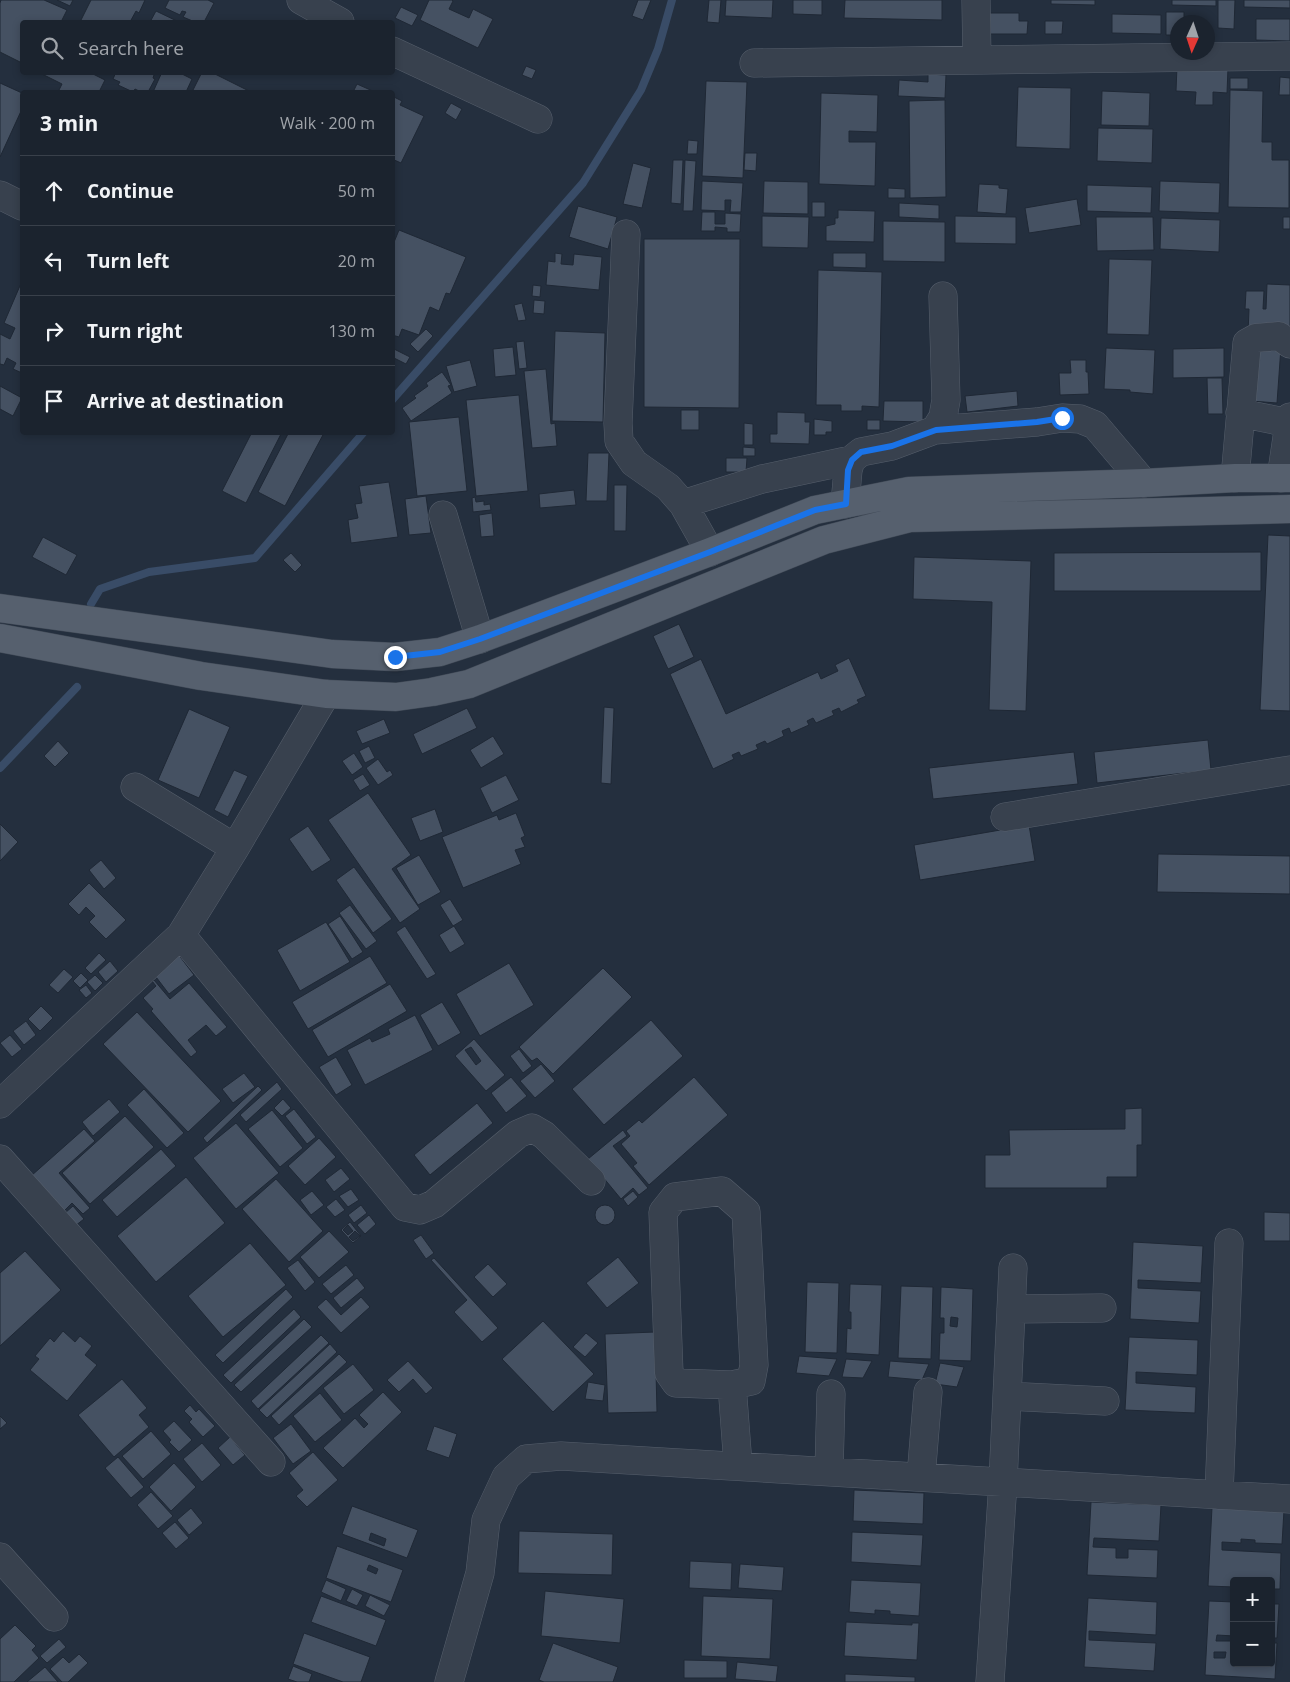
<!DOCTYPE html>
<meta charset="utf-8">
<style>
:root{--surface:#1b232e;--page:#282f3a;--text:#f1f3f6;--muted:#a0a4aa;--line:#39404a}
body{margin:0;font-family:"Open Sans",sans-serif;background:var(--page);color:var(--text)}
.controls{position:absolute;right:15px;bottom:15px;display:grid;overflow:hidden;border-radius:5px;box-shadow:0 2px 8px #0003}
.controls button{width:45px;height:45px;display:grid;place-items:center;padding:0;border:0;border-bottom:1px solid var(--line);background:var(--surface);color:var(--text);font:25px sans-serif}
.compass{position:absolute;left:1170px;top:15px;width:45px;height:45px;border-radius:50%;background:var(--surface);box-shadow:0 2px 8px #0003;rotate:183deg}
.stop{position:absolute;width:15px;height:15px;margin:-11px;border:4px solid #1a73e8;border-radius:50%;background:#fff}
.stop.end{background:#1a73e8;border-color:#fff;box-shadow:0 1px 5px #0008}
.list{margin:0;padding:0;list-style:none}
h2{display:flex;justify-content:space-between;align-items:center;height:65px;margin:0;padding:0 20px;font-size:21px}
h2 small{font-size:16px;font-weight:400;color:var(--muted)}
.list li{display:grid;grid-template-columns:32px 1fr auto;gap:15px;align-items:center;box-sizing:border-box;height:70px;padding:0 20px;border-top:1px solid var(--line)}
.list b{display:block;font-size:19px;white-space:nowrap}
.list em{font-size:16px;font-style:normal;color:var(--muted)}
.icon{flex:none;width:28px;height:28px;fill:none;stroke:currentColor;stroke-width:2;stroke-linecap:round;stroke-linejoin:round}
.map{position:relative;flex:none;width:1290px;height:1682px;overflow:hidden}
.search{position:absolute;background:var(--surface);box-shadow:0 2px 8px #0003;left:20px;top:20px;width:375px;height:55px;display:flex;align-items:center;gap:12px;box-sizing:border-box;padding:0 18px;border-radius:5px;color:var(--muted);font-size:19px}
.panel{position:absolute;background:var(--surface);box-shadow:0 2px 8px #0003;left:20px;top:90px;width:375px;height:345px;border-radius:5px}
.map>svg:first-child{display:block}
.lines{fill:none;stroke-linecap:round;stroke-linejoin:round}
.stream{stroke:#394c67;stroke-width:8}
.building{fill:#455162;stroke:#1f2835;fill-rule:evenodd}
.minor-casing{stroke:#565f6c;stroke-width:29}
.major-casing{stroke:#414a57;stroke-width:29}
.minor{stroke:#38414e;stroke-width:28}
.major{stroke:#56606e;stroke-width:28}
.route{stroke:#1a73e8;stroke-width:6}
</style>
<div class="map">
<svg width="1290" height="1682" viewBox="0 0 1290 1682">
<rect width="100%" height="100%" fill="#242f3e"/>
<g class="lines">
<path class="stream" d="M392,400L583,183L641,90L658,49L672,0
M91,604L100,589L149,572L255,558L364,432
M0,768L77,687"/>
</g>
<path class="building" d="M1,0H44L67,10L61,22H22V63L0,52V3Z
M57,0H73L70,6Z
M91,0H145L139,13L136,11L130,22H80Z
M169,0H208L214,3L204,22H195L183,17L186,12L182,11L180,15L165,8Z
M429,0H452L453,1L449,9L469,18L473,9L493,19L478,48L420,20Z
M638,0H651L643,20L632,16Z
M709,0H721L719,23L707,22Z
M726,0H773L772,18L725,16Z
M793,0H822V15L793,14Z
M845,0H942V20L844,18Z
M1051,0H1095V5L1051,4Z
M1172,0H1216V6L1172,5Z
M1218,0H1235L1234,29L1218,28Z
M1244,0H1290V8L1244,7Z
M401,7L418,15L412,26L395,18Z
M156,11L179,22H150Z
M1166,12H1184V22H1178V35H1166Z
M988,13H1019V21H1028L1027,34H988Z
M1112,14L1161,15V34L1112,33Z
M1256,19H1290V41L1256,40Z
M1045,21H1063L1062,34H1045Z
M526,66L536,70L532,79L522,75Z
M1177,66L1228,68L1227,93L1213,92V105H1195L1196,92L1176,91Z
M43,72H89L105,80L99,92H58L62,84L42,74Z
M116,72H155L153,78L155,79L148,92H141L135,89L133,92L118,85L120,82L113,79Z
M162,72H178L192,79L186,92H153Z
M202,72H211L249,91L248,92H192Z
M928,74L946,75L945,98L898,96L899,80L928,82Z
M1280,77L1290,78V95H1279Z
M1230,78H1248V89H1230Z
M706,81L747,82L743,178L702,176Z
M0,83L22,93V109L0,157Z
M357,84L375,92H353Z
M1018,87L1071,88L1070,149L1016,147Z
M1230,90L1263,91L1262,142H1272V160H1289V208L1228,207Z
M1102,91L1150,93L1149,126L1101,125Z
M821,93L878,95L877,132L849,131V142H876L875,186L819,184Z
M392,96L402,101L400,105L424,116L401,163L392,159Z
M945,100L946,197L910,198L909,101Z
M451,103L462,109L456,120L445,113Z
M1098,128L1153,129L1152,163L1097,161Z
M688,140L698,141L697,154H687Z
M745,153H757L756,171L744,170Z
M673,160H683L681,204L671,203Z
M685,160L696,161L693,211H683Z
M633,163L651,168L642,208L623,204Z
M702,181L743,183L741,212H730L731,200H725V211L701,210Z
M764,181L808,182V214L763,213Z
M1160,181L1220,183L1219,213L1159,211Z
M979,184L999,185V188L1008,189L1006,214L977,212Z
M1087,185L1152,187L1151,213L1087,211Z
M888,188L905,189V198H888Z
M1077,199L1081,225L1029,233L1025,208Z
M812,202H825V217H812Z
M899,203L939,205V219L899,217Z
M578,206L617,217L608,249L569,237Z
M838,210L875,211L874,242L826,241V226L835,224V218H838Z
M702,212H715V224H725V213L741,214L740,232H727V228L715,227V231H701Z
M762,216L809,217L808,248L762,247Z
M955,216L1016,217V244L955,243Z
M1096,217H1153L1154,250L1097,251Z
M1283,217H1290V229H1283Z
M1161,218L1220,220L1219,252L1160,249Z
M883,221L945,222V262L883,261Z
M399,230L466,257L450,294L446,293L439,311L430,307L419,335L402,329L399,337L392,335V247Z
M644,239H740L739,408L644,407Z
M555,253L562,254L561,264L573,265L574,254L602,257L599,290L546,285L548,261L555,262Z
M833,253H866V268L833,267Z
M1109,259L1152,260L1149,335L1107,334Z
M818,270L882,272L879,407L862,406V411H841V405H816Z
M22,281V373L13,369L16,363L7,358L4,365L0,364V334L10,339L15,328L4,323Z
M1267,284L1290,285V336L1248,334L1249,309H1245L1246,291H1264L1263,309H1266Z
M533,285L541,286L540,297L532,296Z
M534,300L545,301L544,314L533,313Z
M522,303L526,320L518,321L514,305Z
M426,329L433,336L418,352L410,344Z
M555,331L605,333L603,422L552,421Z
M524,341L527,368L519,369L516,342Z
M1256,345L1281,347L1277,403L1251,401Z
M513,347L516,375L495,377L493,349Z
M392,348L410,357L406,364L392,357Z
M1106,348L1155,350L1153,394L1130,392V390L1104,389Z
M1224,348V377L1173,378V349Z
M470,360L477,386L454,392L446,366Z
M1070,360H1086V372H1088L1089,394L1060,395L1059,373H1071Z
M546,369L551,424L555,423L557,446L532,448L524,371Z
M442,372L451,385L448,386L452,393L411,421L402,408L416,398L414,396L428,386L426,383Z
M1207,378H1222L1223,414H1208Z
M0,386L22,398L13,416L0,409Z
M1017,391L1018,406L967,412L965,396Z
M519,395L528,491L476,496L466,400Z
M884,401H923V422L883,421Z
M681,410H699V430H681Z
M777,412L805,413V422H810L809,444L770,443V434H777Z
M459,417L467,491L417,496L409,422Z
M814,419L832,421V432H826V435H814Z
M867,420H880V430H867Z
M744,423L753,424V445H744Z
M252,432H282L246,503L222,491Z
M289,432L324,433L285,506L258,492Z
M743,447L755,448V456H743Z
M588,453H609L607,501H586Z
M726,458H747L746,472H726Z
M389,482L398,537L351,543L348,520L358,518L355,504L362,503L359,486Z
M614,485H627L626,531H614Z
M574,490L576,505L540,508L539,494Z
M426,496L431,533L409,535L405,499Z
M475,497L476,502L484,501V505L490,504L491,510L473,512L472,498Z
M492,513L494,536L481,537L479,515Z
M1268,535L1290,536V711L1260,710Z
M43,537L77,555L66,575L32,557Z
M1261,552V591H1054V553Z
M291,553L302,565L295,572L283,560Z
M914,557L1031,561L1026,711L989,710L992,602L913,599Z
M679,624L694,657L668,669L653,636Z
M849,658L866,696L857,700L859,703L841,712L839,708L832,711L834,715L816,723L813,718L807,721L809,725L791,733L789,728L782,731L784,736L767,744L765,741L756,745L758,749L741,756L739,752L732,755L734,759L713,769L670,674L701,659L726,714L818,672L821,679L838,671L835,665Z
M604,707L614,708L611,784L601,783Z
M467,708L477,728L422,754L413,734Z
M189,709L230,727L199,798L158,780Z
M384,719L390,733L362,744L356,731Z
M493,736L504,754L481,768L470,750Z
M1208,740L1211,770L1097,783L1094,752Z
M58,741L69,753L55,767L44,756Z
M369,746L375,758L365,763L359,751Z
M1074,752L1078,784L933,799L929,768Z
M354,753L363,767L352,775L342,761Z
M378,759L387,772L390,770L393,775L378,785L366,768Z
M234,770L248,776L228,817L214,810Z
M363,774L370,785L360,791L353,780Z
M506,775L519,800L492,813L480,788Z
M368,793L411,855L392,869L420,909L400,923L328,820Z
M435,809L443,832L420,841L411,818Z
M516,813L525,836L521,838L525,847L515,850L521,864L463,888L442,837L497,815L499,820Z
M0,824L18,842L0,861Z
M1029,825L1035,861L920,880L914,845Z
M308,826L331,860L312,872L289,839Z
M1158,854L1290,856V894L1157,892Z
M419,855L441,892L418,905L396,868Z
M101,860L116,878L104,889L89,870Z
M354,867L392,919L373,933L336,880Z
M89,883L126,920L106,939L89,922L95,916L86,907L79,915L68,904Z
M450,899L463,920L453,926L440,905Z
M350,905L377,941L366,949L339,913Z
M340,916L363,952L352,959L328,924Z
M326,922L350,962L300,991L277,950Z
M405,926L436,974L427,979L396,932Z
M454,926L465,944L450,953L439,935Z
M99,953L106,960L91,974L85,968Z
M178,954L194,975L169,994L153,973Z
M370,956L387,983L308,1029L292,1002Z
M110,961L118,971L106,982L98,972Z
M509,963L534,1005L480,1036L456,994Z
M603,968L632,997L553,1074L537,1058L532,1061L519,1047Z
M64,969L73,977L58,993L49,985Z
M81,973L88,980L80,988L73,981Z
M95,975L103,983L95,991L87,982Z
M154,980L170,999L189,983L227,1027L216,1036L206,1025L188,1040L197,1052L191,1057L151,1011L153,1009L143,998L156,986L152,981Z
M390,984L407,1011L328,1057L312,1030Z
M86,985L92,993L86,998L79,990Z
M442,1002L461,1033L438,1046L420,1015Z
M41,1006L53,1018L40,1031L28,1019Z
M137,1012L221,1101L188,1132L103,1044Z
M415,1015L433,1050L365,1085L347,1050L370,1038L372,1042L390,1034L388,1029Z
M651,1020L683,1056L604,1125L572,1089Z
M26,1021L36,1035L24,1045L13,1031Z
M10,1035L22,1049L12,1057L0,1043Z
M474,1039L505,1075L486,1091L455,1056ZM471,1047L481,1061L476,1065L465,1050Z
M519,1049L532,1066L523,1073L510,1056Z
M336,1057L352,1085L336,1095L319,1067Z
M541,1064L555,1081L535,1098L520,1081Z
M244,1073L255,1087L233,1103L222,1089Z
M511,1077L527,1096L506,1113L491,1093Z
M694,1077L728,1115L649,1185L633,1166L637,1163L621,1144L630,1136L626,1131L639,1120L642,1123Z
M277,1082L282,1089L246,1122L240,1115Z
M258,1086L262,1090L207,1143L203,1138Z
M144,1089L184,1133L167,1148L127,1105Z
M109,1099L120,1112L93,1136L82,1122Z
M283,1099L291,1108L282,1116L274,1108Z
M477,1103L493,1123L430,1175L414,1155Z
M1142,1108V1145H1137V1177H1107V1188H985V1155H1010L1009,1130L1125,1129V1109Z
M294,1109L316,1137L307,1144L285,1116Z
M272,1110L303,1148L280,1167L248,1129Z
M125,1116L154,1147L90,1204L62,1173Z
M236,1123L279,1173L236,1209L193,1158Z
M84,1129L95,1141L59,1173L90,1208L83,1214L72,1203L63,1212L31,1176Z
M623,1130L627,1136L613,1146L648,1188L639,1195L633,1188L621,1199L588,1159Z
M319,1138L336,1157L305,1185L288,1166Z
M161,1149L176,1166L117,1217L102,1200Z
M341,1168L350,1179L334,1192L325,1180Z
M186,1177L225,1223L156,1282L117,1236Z
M276,1179L323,1231L289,1262L242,1209Z
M351,1189L359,1200L348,1207L339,1196Z
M312,1191L324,1205L311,1215L300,1200Z
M633,1191L638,1197L628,1206L623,1199Z
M336,1199L345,1210L335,1217L326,1207Z
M595 1215a10 10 0 1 1 20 0a10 10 0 1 1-20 0Z
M361,1205L367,1213L354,1223L348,1215Z
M73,1206L84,1219L75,1226L65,1213Z
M1264,1212L1290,1213V1241H1264Z
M369,1215L376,1224L365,1234L357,1225Z
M350,1222L361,1236L353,1243L341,1230ZM348,1225L353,1231L348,1235L343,1230ZM355,1231L360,1236L353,1241L349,1237Z
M329,1231L349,1252L319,1278L300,1257Z
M421,1235L434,1253L426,1259L413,1240Z
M1133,1242L1203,1246L1201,1283L1138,1280V1288L1201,1291L1199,1323L1130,1319Z
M250,1243L286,1285L223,1337L188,1296Z
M25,1251L61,1290L0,1346V1273Z
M618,1257L639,1283L607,1308L586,1283Z
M434,1258L498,1328L482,1342L454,1312L467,1300L431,1260Z
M298,1260L315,1282L305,1291L287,1268Z
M488,1264L507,1284L493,1297L474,1277Z
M346,1265L354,1275L331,1294L322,1284Z
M357,1278L365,1288L341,1308L333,1298Z
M807,1282L839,1283L837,1353L805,1352Z
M850,1284L882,1285L879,1355L846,1353L847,1328L851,1329V1312H849Z
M901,1286L933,1287L931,1359L898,1358Z
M941,1287L973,1289L971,1361L939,1360L940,1333H944V1318H940ZM951,1317L958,1318L957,1327L950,1326Z
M286,1289L293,1297L223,1363L215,1355Z
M361,1297L370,1307L341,1333L317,1307L326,1299L341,1315Z
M294,1309L301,1317L231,1383L223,1375Z
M304,1319L312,1327L241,1392L234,1385Z
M543,1321L594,1374L553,1412L502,1359Z
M63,1331L75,1342L80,1336L92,1346L85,1355L97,1365L67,1401L30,1370L39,1359L35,1356L50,1338L54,1342Z
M655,1332L657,1412L608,1413L605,1334Z
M586,1333L598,1343L585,1357L573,1347Z
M321,1335L329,1343L258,1409L251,1401Z
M1129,1337L1198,1340L1197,1375L1136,1372V1383L1196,1387L1195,1413L1125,1410Z
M330,1344L337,1352L267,1418L259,1410Z
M339,1354L347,1362L279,1425L271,1416Z
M799,1356L837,1359L829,1376L796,1373Z
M846,1359L872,1361L863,1378L842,1377Z
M408,1361L433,1388L426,1394L413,1379L399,1392L387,1380Z
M890,1361L929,1364L922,1380L888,1377Z
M940,1363L964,1367L957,1387L935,1384Z
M353,1364L374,1390L344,1414L323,1388Z
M122,1379L147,1408L139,1415L149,1427L114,1457L78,1415Z
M588,1382L605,1385L603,1401L585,1399Z
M383,1392L402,1412L343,1468L323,1448L355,1418L364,1428L368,1424L359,1415Z
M320,1393L342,1420L315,1442L293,1416Z
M190,1405L196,1412L199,1409L215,1426L203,1437L189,1422L192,1419L184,1411Z
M0,1416L7,1423L0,1429Z
M174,1421L192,1440L179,1452L169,1442L171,1440L163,1431Z
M291,1424L311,1451L293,1464L273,1438Z
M434,1426L457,1434L449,1458L426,1450Z
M151,1431L171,1454L143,1479L122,1456Z
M230,1437L245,1455L233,1465L218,1448Z
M202,1443L221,1465L202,1482L183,1459Z
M313,1452L338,1480L307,1507L296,1496L303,1490L289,1473Z
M118,1457L144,1487L131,1498L105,1468Z
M174,1463L196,1487L171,1511L149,1487Z
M854,1490L924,1493L923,1524L853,1521Z
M151,1492L173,1516L158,1529L137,1505Z
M1091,1502L1161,1505L1159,1541L1094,1538L1093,1547L1116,1548V1558H1128V1549L1158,1550L1157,1578L1087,1575Z
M352,1506L418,1530L407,1558L342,1534ZM371,1533L386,1539L384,1546L369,1540Z
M1212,1507L1284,1510L1282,1544L1255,1543V1540L1241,1539V1543L1222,1542V1550L1281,1553L1280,1589H1271V1581H1234V1587L1208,1586Z
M191,1508L203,1523L189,1535L177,1520Z
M175,1522L189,1538L176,1549L162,1533Z
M519,1531L613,1534L612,1575L518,1573Z
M852,1532L923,1535L921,1566L851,1562Z
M337,1546L403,1570L391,1602L326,1578ZM369,1565L378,1569L376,1574L367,1570Z
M690,1561L732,1563L731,1590L689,1588Z
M740,1564L784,1567L782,1591L738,1588Z
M326,1580L346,1589L341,1601L321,1592Z
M851,1580L921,1583L919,1616L890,1614V1611L875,1610V1614L849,1612Z
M352,1589L363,1595L357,1606L346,1601Z
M545,1591L624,1599L620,1643L541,1636Z
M370,1595L390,1605L384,1616L365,1606Z
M321,1596L386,1620L376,1646L311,1622Z
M703,1596L773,1599L770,1659L701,1656Z
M1088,1598L1157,1602L1156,1635L1089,1631V1640L1156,1643L1154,1671L1084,1667Z
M1209,1601L1234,1602V1636L1217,1635L1216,1641H1234V1663H1271V1643H1277L1275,1679L1205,1675ZM1214,1652H1226L1225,1658H1214Z
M1271,1604H1279L1277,1638H1271Z
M846,1622L912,1625V1623H919L917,1660L844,1656Z
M15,1625L36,1646L32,1650L39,1658L14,1682H0V1639Z
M304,1633L370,1657L361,1682H343L293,1664Z
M59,1639L66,1647L47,1663L40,1656Z
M553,1643L618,1667L613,1682H544L539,1680Z
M79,1654L88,1663L68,1682H62L50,1669L63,1657L69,1663Z
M684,1660L727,1661V1678H684Z
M737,1662L778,1666L776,1682L735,1679Z
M293,1666L312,1674L309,1682H297L288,1679Z
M45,1667L58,1682H27Z
M845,1674L915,1677V1682H845Z"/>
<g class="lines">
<defs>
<path id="minor" d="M301,0L340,22
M976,0L977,60
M392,51L538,119
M754,63L1290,56
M0,195L22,206
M626,234L618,423L619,441L634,463L668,487L683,504L710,552
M1240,413L1289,423
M935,430L1037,422L1062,418L1080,419L1095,425L1144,483
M1235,478L1247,343L1256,338L1279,336L1290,344
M1281,478L1290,417
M683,504L762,479L851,460
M845,504L848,470L851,460L861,452L892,446L935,430L943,417L946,400L943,296
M443,515L480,639
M135,787L235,848
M1005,817L1290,770
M181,935L405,1207L420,1210L434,1204L518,1134L532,1128L544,1135L591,1181
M0,1104L181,935L235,848L326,694
M0,1159L271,1462
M1011,1309L1102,1308
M732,1385L676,1383L669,1373L663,1212L675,1197L722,1191L746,1212L754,1365L751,1381L732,1385L738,1465
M1007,1396L1105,1401
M829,1471L831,1394
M921,1477L928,1392
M1219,1495L1229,1243
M0,1557L54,1617
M449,1682L480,1573L486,1520L506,1477L526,1459L561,1456L1290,1499
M990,1682L1003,1482L1013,1268"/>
<path id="major" d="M0,608L332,654L395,657L440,652L480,639L710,552L815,510L909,491L1144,483L1235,478H1290
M0,638L201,676L326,694L396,697L432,692L469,684L824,540L910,518L1290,509"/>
</defs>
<use href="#minor" class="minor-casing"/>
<use href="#major" class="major-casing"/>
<use href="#minor" class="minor"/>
<use href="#major" class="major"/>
</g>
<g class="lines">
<path class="route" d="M395,657L440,652L480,639L710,552L815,510L846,504L848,470L852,460L861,452L892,446L936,430L1037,422L1062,418"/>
</g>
</svg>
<div class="controls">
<button>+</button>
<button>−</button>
</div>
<svg class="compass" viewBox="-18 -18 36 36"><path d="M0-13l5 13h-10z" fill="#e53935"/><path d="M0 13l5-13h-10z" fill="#a0a4aa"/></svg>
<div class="stop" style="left:1062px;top:418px"></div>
<div class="stop end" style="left:395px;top:657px"></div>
<div class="search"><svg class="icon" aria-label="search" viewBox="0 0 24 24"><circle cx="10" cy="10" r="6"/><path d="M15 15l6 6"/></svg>Search here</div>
<section class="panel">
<h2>3 min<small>Walk · 200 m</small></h2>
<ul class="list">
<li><svg class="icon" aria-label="ahead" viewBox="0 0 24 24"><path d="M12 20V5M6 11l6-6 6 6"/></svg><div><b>Continue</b></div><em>50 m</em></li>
<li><svg class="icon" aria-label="left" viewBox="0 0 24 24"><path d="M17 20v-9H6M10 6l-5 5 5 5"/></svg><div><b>Turn left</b></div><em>20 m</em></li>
<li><svg class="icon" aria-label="right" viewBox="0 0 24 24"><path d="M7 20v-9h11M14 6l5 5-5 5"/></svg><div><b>Turn right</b></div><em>130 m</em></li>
<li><svg class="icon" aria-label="arrive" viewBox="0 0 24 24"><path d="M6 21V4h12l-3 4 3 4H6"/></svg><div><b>Arrive at destination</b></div></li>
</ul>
</section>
</div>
